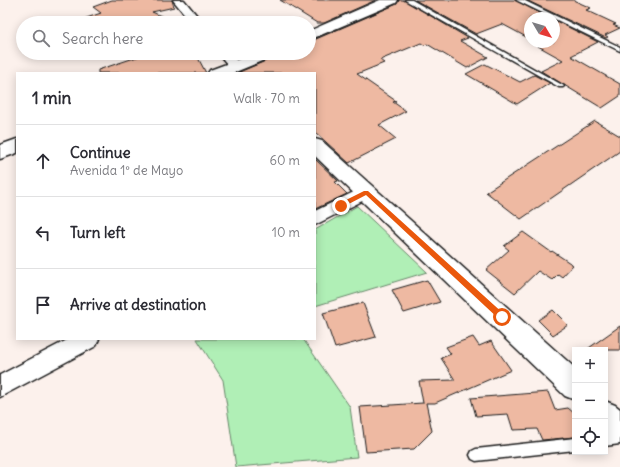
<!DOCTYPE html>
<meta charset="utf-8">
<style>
:root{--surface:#fff;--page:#f2f2f3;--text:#2b2b33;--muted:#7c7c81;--line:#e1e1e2}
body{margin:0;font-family:Delius,sans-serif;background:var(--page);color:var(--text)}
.controls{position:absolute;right:12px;bottom:12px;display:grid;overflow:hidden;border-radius:0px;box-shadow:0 2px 10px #0003}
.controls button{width:36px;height:36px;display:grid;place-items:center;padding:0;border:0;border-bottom:1px solid var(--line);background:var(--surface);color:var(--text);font:20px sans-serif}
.compass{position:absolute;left:524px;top:12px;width:36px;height:36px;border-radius:50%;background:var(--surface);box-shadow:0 2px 10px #0003;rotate:128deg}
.stop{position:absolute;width:12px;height:12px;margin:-9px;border:3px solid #ea580c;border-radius:50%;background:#fff}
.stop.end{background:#ea580c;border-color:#fff;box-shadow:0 1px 4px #0008}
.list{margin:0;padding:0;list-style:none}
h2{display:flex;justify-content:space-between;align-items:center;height:52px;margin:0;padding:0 16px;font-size:17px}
h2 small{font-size:13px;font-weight:400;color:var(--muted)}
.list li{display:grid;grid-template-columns:26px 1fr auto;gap:12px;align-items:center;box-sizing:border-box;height:72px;padding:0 16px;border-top:1px solid var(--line)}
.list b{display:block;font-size:15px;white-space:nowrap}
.list p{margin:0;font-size:13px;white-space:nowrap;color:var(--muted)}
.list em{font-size:13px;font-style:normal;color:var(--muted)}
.icon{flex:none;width:22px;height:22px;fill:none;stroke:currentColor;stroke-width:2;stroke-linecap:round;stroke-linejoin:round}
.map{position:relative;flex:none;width:620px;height:467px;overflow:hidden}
.search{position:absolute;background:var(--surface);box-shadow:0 2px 10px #0003;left:16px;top:16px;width:300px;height:44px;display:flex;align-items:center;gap:10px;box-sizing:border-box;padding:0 14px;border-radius:22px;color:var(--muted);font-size:15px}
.panel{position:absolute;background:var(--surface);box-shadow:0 2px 10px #0003;left:16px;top:72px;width:300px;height:268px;border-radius:0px}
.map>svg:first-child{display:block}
.green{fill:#b0efb6;stroke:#668669}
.building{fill:#eeb9a2;stroke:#1c1c1c}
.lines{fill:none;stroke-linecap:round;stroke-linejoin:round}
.lane-casing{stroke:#1c1c1c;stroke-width:3}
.street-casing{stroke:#1c1c1c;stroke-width:3}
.secondary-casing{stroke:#1c1c1c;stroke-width:3}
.lane{fill:#fff;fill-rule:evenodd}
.street{fill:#fff;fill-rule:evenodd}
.secondary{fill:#fff;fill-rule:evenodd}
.route{fill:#ea580c}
</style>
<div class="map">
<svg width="620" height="467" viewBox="0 0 620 467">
<rect width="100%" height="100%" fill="#fcf1ec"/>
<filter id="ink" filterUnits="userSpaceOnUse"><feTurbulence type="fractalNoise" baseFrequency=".025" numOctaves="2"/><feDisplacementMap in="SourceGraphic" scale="8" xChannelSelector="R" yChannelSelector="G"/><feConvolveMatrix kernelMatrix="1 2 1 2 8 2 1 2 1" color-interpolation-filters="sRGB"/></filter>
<g filter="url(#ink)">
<path class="green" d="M357,206L427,272L315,306V230Z
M197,339H303L350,407L357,457L236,467L223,380Z"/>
<path class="building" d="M112,0H172L174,7L152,12L177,23H78V21L101,13L93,7Z
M280,0H376L324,23H317Z
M399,0H404L468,38L460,41L488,57L467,68L427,44L424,45L421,43L380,60L384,63L357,74L396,101L393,102L406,111L379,125L396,139L349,163L315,132V73H237L275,57L281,53H309V42L397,4Z
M415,0H515L549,18H530V39L502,24L476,34Z
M526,0H573L591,8L586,10L616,24L613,25L620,28L605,35L608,37L606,38Z
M554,20L598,42L571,56L620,84V96L602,108L541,71L563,60L538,46L541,45L536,42H554Z
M149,53H183L188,58L197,56L206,73H98V70Z
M485,64L520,82L534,75L550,83L517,104L466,74Z
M595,121L620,136V151L521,219L486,192Z
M315,159L338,181L335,182L347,194L315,209Z
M523,232L551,252L552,251L573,265L562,277L558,274L552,280L538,271L515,293L486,270L509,250L504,246Z
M427,280L440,302L404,313L392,290Z
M363,303L376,337L335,348L323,313Z
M553,310L568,325L553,335L538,320Z
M620,326V350H586Z
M473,337L479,346L491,341L511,370L435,403H426L432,431L414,449L366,452L360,407L423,403L419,381L455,380L441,358L451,354L446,347Z
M548,392L555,410L568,408L575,414V437L542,440L537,429L513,430L508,414L476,416L471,398Z"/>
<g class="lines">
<defs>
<path id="lane" d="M405,0H412L564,86L563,87H559Z
M516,0H523L620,47V51Z
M620,432V444L605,446V434Z
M575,438V450L476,461L472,459L470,455L472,451L476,449Z"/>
<path id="street" d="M173,0H184L203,23H192Z
M218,53H230L242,67L236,71L232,70Z
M366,186L372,188L374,192L372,196L315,225V211Z
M69,339H99L96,346L0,397V375Z"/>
<path id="secondary" d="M380,0H398L396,3L309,40V31Z
M256,53H277L274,56L233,73H208L210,70Z
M17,139V153L0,159V145Z
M315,139L322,141L575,368V400L565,396L315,156Z
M605,401L615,405L620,409V444L610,439L605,435Z"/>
</defs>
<use href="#lane" class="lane-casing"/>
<use href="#street" class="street-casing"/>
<use href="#secondary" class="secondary-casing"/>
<use href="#lane" class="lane"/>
<use href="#street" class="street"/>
<use href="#secondary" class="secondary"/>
</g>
</g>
<path class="route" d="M364,191H368L505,315V320H500L366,195L343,207H338V204Z"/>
</svg>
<div class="controls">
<button>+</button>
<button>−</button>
<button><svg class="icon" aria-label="locate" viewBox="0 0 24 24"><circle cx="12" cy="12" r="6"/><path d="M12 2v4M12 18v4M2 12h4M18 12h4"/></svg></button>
</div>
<svg class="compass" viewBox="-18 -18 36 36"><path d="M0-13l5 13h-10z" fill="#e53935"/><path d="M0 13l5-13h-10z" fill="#7c7c81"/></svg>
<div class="stop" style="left:502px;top:317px"></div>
<div class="stop end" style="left:341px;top:206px"></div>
<div class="search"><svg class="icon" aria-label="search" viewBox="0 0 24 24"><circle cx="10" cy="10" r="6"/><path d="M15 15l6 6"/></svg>Search here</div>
<section class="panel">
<h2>1 min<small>Walk · 70 m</small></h2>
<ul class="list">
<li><svg class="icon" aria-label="ahead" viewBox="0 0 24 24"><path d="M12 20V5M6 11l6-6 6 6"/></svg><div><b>Continue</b><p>Avenida 1º de Mayo</p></div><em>60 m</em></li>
<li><svg class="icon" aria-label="left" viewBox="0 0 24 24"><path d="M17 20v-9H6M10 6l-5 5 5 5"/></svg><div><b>Turn left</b></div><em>10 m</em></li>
<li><svg class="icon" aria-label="arrive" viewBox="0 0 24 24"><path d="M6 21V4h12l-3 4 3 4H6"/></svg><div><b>Arrive at destination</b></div></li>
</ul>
</section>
</div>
